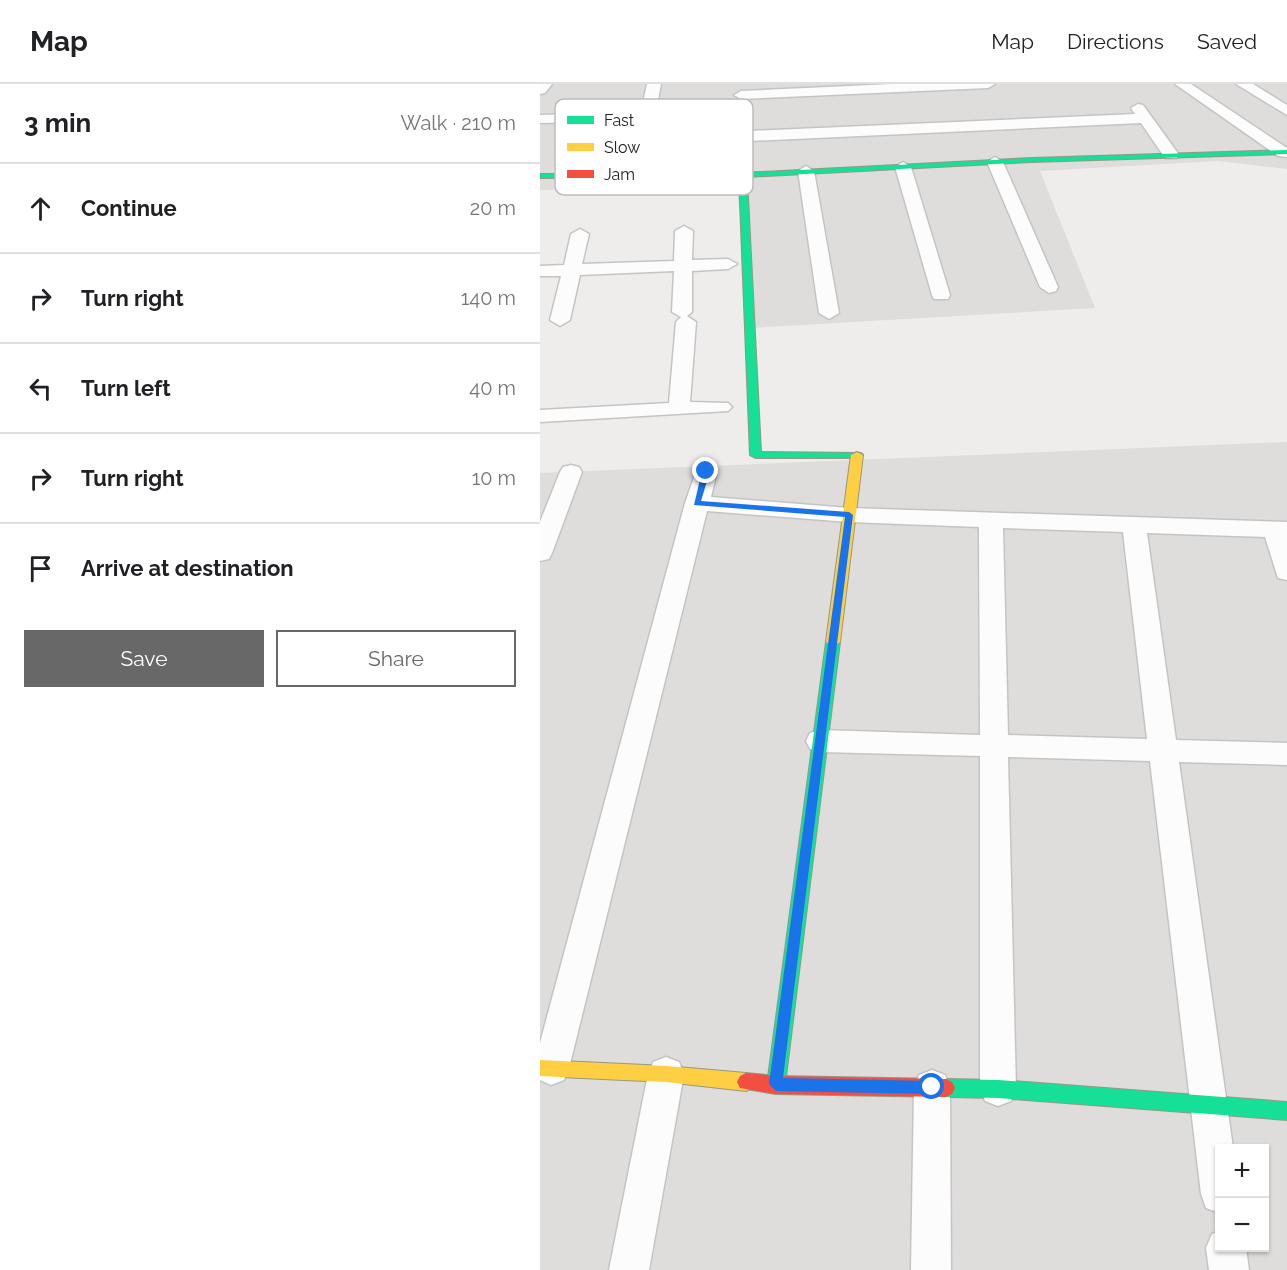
<!DOCTYPE html>
<meta charset="utf-8">
<style>
:root{--surface:#fff;--page:#f2f2f2;--text:#202124;--muted:#757577;--line:#e0e0e0;--accent:#696868}
body{margin:0;font-family:Raleway,sans-serif;background:var(--page);color:var(--text)}
.controls{position:absolute;right:18px;bottom:18px;display:grid;overflow:hidden;border-radius:0px;box-shadow:0 2px 4px #0004}
.controls button{width:54px;height:54px;display:grid;place-items:center;padding:0;border:0;border-bottom:2px solid var(--line);background:var(--surface);color:var(--text);font:30px sans-serif}
.stop{position:absolute;width:18px;height:18px;margin:-14px;border:4px solid #1a73e8;border-radius:50%;background:#fff}
.stop.end{background:#1a73e8;border-color:#fff;box-shadow:0 2px 6px #0008}
.list{margin:0;padding:0;list-style:none}
h2{display:flex;justify-content:space-between;align-items:center;height:78px;margin:0;padding:0 24px;font-size:26px}
h2 small{font-size:20px;font-weight:400;color:var(--muted)}
.list li{display:grid;grid-template-columns:39px 1fr auto;gap:18px;align-items:center;box-sizing:border-box;height:90px;padding:0 24px;border-top:2px solid var(--line)}
.list b{display:block;font-size:22px;white-space:nowrap}
.list em{font-size:20px;font-style:normal;color:var(--muted)}
.actions{display:flex;gap:12px;padding:18px 24px}
.actions a{flex:1;padding:14px 0;border:2px solid var(--accent);border-radius:0px;text-align:center;font-size:21px;color:var(--accent)}
.actions .main{background:var(--accent);color:#fff}
.icon{flex:none;width:33px;height:33px;fill:none;stroke:currentColor;stroke-width:2;stroke-linecap:round;stroke-linejoin:round}
.map{position:relative;flex:none;width:747px;height:1186px;overflow:hidden}
header{display:flex;align-items:center;gap:36px;box-sizing:border-box;height:84px;padding:0 30px;background:var(--surface);border-bottom:2px solid var(--line)}
header strong{font-size:28px}
nav{display:flex;gap:33px;margin-inline-start:auto;font-size:21px}
main{display:flex}
aside{flex:1;background:var(--surface)}
.map>svg:first-child{display:block}
.residential{fill:#dedddc;fill-rule:evenodd}
.lines{fill:none;stroke-linecap:round;stroke-linejoin:round}
.street-casing{stroke:#c5c4c3;stroke-width:3}
.fast-casing{stroke:#979784;stroke-width:2}
.slow-casing{stroke:#979784;stroke-width:2}
.jam-casing{stroke:#979784;stroke-width:2}
.street{fill:#fdfcfc;fill-rule:evenodd}
.fast{fill:#16e098;fill-rule:evenodd}
.slow{fill:#ffcf43;fill-rule:evenodd}
.jam{fill:#f24e42;fill-rule:evenodd}
.route{fill:#1a73e8}
.key{fill:#fff;stroke:#bcbcbc;stroke-width:1.5}
.key-label{font-size:16px;fill:#212121}
</style>
<header>
<strong>Map</strong>
<nav><a>Map</a><a>Directions</a><a>Saved</a></nav>
</header>
<main>
<aside>
<h2>3 min<small>Walk · 210 m</small></h2>
<ul class="list">
<li><svg class="icon" aria-label="ahead" viewBox="0 0 24 24"><path d="M12 20V5M6 11l6-6 6 6"/></svg><div><b>Continue</b></div><em>20 m</em></li>
<li><svg class="icon" aria-label="right" viewBox="0 0 24 24"><path d="M7 20v-9h11M14 6l5 5-5 5"/></svg><div><b>Turn right</b></div><em>140 m</em></li>
<li><svg class="icon" aria-label="left" viewBox="0 0 24 24"><path d="M17 20v-9H6M10 6l-5 5 5 5"/></svg><div><b>Turn left</b></div><em>40 m</em></li>
<li><svg class="icon" aria-label="right" viewBox="0 0 24 24"><path d="M7 20v-9h11M14 6l5 5-5 5"/></svg><div><b>Turn right</b></div><em>10 m</em></li>
<li><svg class="icon" aria-label="arrive" viewBox="0 0 24 24"><path d="M6 21V4h12l-3 4 3 4H6"/></svg><div><b>Arrive at destination</b></div></li>
</ul>
<div class="actions"><a class="main">Save</a><a>Share</a></div>
</aside>
<div class="map">
<svg width="747" height="1186" viewBox="0 0 747 1186">
<rect width="100%" height="100%" fill="#efedeb"/>
<path class="residential" d="M0,0H747V85L678,77L500,87L555,224L211,244L197,102L0,106Z
M747,358V1186H0V389ZM680,1064H724V1164H680Z"/>
<g class="lines">
<defs>
<path id="street" d="M0,0H12L5,9L0,10Z
M107,0H121L116,28L193,26L200,30L193,34L114,36L103,92L95,97L87,92L99,37L0,39V31L101,28Z
M352,0H455L448,4L201,15L194,11L201,7Z
M635,0H651L747,64V73L738,72Z
M696,0H713L747,21V31Z
M598,20L603,21L637,68L639,71L637,74H625L601,39L209,57L201,52L209,47L595,30L591,24Z
M455,73L463,78L518,203L516,207L509,209L500,203L447,78Z
M363,78L371,83L410,211L408,215H394L392,211L355,83Z
M266,82L274,87L299,229L289,235L279,229L258,87Z
M144,142L153,147L152,176L188,175L197,180L188,185L152,187V228L147,232L156,238L150,318L188,319L192,323L188,327L0,338V326L129,319L136,238L141,233L132,228L134,187L40,191L30,236L20,242L10,236L21,192H0V182L24,181L31,150L40,145L49,150L42,180L134,177L135,147Z
M166,380L174,382L177,387L171,413L309,424L747,438V496L738,494L725,453L607,449L636,656L747,659V681L639,678L693,1064H680V1129L666,1124L661,1110L610,677L468,673L476,1005L471,1017L458,1022L445,1017L440,1005V672L280,668L270,665L266,657L270,649L280,646L440,651L439,443L309,438L167,427L29,984L24,996L11,1001L0,996V959L145,419L158,382ZM463,444L583,448L607,655L468,651Z
M31,381L39,383L42,388L12,469L9,475L0,477V438L20,388L23,383Z
M126,973L139,978L144,990L109,1186H69L108,990L113,978Z
M392,986L405,991L410,1003L411,1186H371L374,1003L379,991Z
M680,1147V1164H706L709,1186H669L666,1164L672,1150Z"/>
<path id="fast" d="M747,66V70L492,78L207,93L221,368L321,369L323,371L317,374H216L210,371L199,93L0,94V90H181L492,74Z
M293,553L300,558L245,1001L242,1007L236,1010L230,1007L227,1001L286,558Z
M406,995L458,996L747,1018V1036L458,1014L406,1013L400,1010L397,1004L400,998Z"/>
<path id="slow" d="M317,368L323,371L300,558L293,563L286,558L311,371Z
M0,976L126,982L206,989L212,992L215,998L212,1004L206,1007L126,998L0,992Z"/>
<path id="jam" d="M206,989L236,992L406,995L412,998L415,1004L412,1010L406,1013L236,1010L200,1004L197,998L200,992Z"/>
</defs>
<use href="#street" class="street-casing"/>
<use href="#fast" class="fast-casing"/>
<use href="#slow" class="slow-casing"/>
<use href="#jam" class="jam-casing"/>
<use href="#street" class="street"/>
<use href="#fast" class="fast"/>
<use href="#slow" class="slow"/>
<use href="#jam" class="jam"/>
</g>
<path class="route" d="M166,385L170,387L161,417L309,428L313,431L243,994L392,997L399,1003L392,1010L236,1007L229,1000L305,433L154,421L162,387Z"/>
<rect x="15" y="15" width="198" height="96" rx="9" class="key"/>
<rect x="27" y="32" width="27" height="8" fill="#16e098"/>
<rect x="27" y="59" width="27" height="8" fill="#ffcf43"/>
<rect x="27" y="86" width="27" height="8" fill="#f24e42"/>
<g class="key-label">
<text x="64" y="42">Fast</text>
<text x="64" y="69">Slow</text>
<text x="64" y="96">Jam</text>
</g>
</svg>
<div class="controls">
<button>+</button>
<button>−</button>
</div>
<div class="stop" style="left:392px;top:1003px"></div>
<div class="stop end" style="left:166px;top:387px"></div>
</div>
</main>
